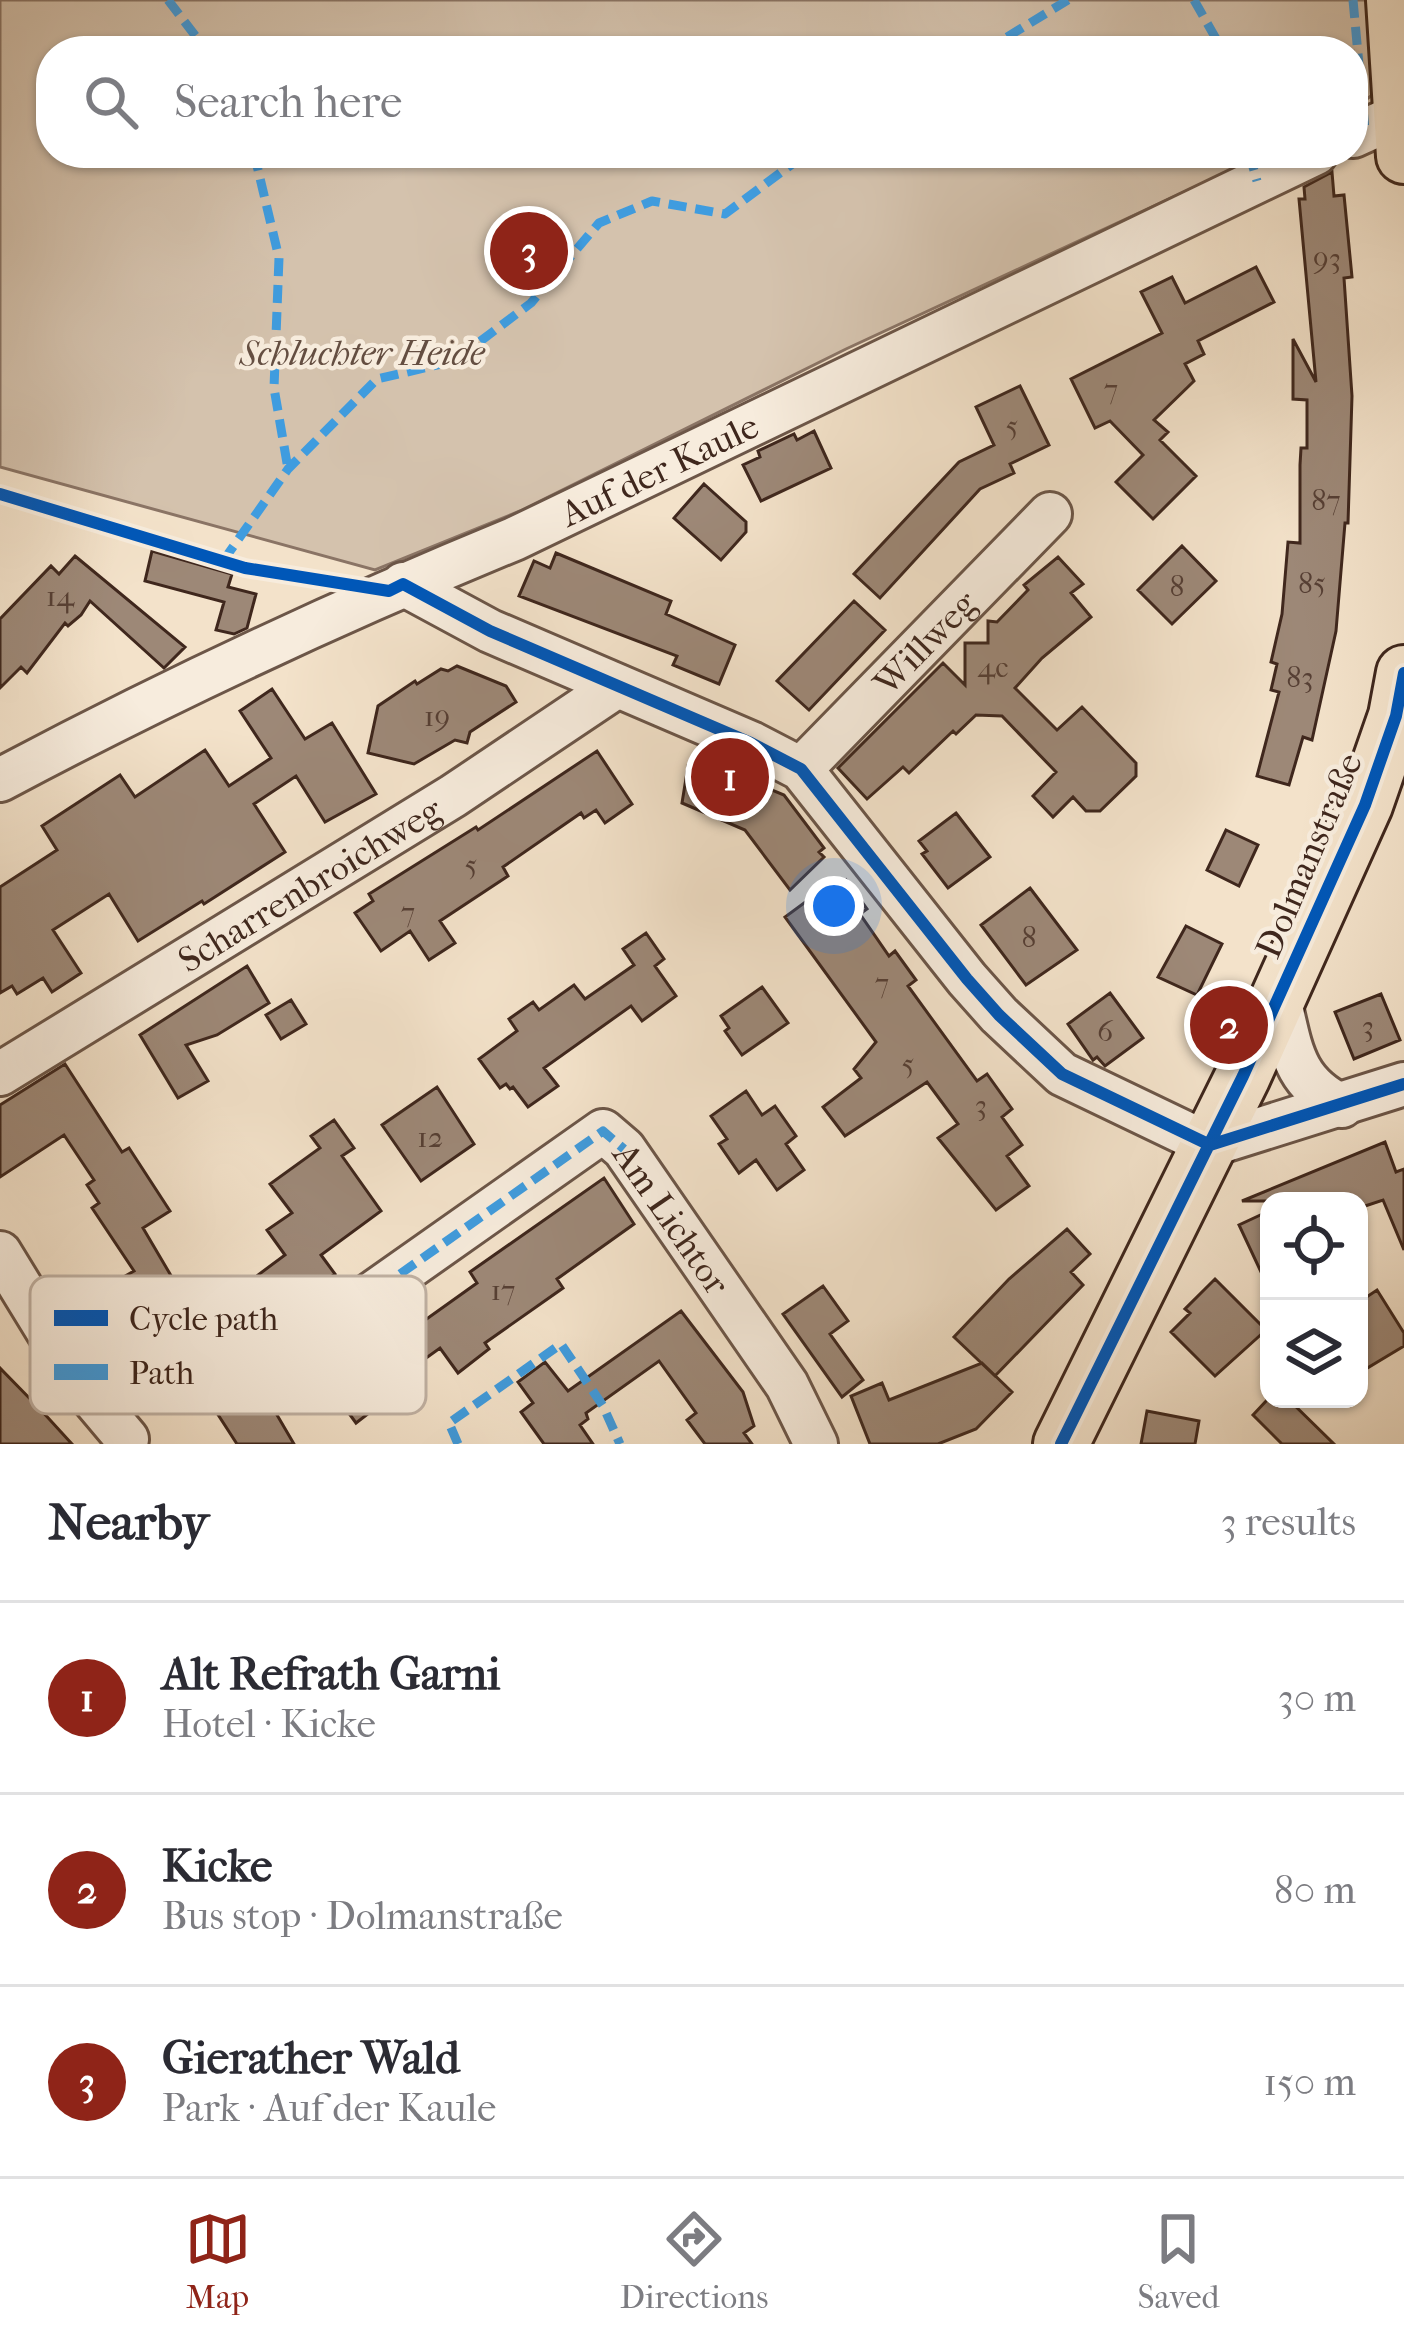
<!DOCTYPE html>
<meta charset="utf-8">
<style>
:root{--surface:#fff;--page:#f7f7f7;--text:#2b2b33;--muted:#7c7c81;--line:#e1e1e2;--accent:#8f2418}
body{margin:0;font-family:"IM FELL French Canon",serif;background:var(--page);color:var(--text)}
.controls{position:absolute;right:36px;bottom:36px;display:grid;overflow:hidden;border-radius:24px;box-shadow:0 3px 9px #0004}
.controls button{width:108px;height:108px;display:grid;place-items:center;padding:0;border:0;border-bottom:3px solid var(--line);background:var(--surface);color:var(--text);font:60px sans-serif}
.you{position:absolute;left:834px;top:906px;width:42px;height:42px;margin:-30px;border:9px solid #fff;border-radius:50%;background:#1a73e8;box-shadow:0 0 0 18px #1a73e833}
.badge{display:grid;place-items:center;width:78px;height:78px;border-radius:50%;background:var(--accent);color:#fff;font-size:39px;font-weight:700}
.pin{position:absolute;translate:-50% -50%;border:6px solid #fff;box-shadow:0 3px 12px #0006}
.list{margin:0;padding:0;list-style:none}
h2{display:flex;justify-content:space-between;align-items:center;height:156px;margin:0;padding:0 48px;font-size:51px}
h2 small{font-size:39px;font-weight:400;color:var(--muted)}
.list li{display:grid;grid-template-columns:78px 1fr auto;gap:36px;align-items:center;box-sizing:border-box;height:192px;padding:0 48px;border-top:3px solid var(--line)}
.list b{display:block;font-size:45px;white-space:nowrap}
.list p{margin:0;font-size:39px;white-space:nowrap;color:var(--muted)}
.list em{font-size:39px;font-style:normal;color:var(--muted)}
.icon{flex:none;width:66px;height:66px;fill:none;stroke:currentColor;stroke-width:2;stroke-linecap:round;stroke-linejoin:round}
.map{position:relative;flex:none;width:1404px;height:1444px;overflow:hidden}
.search{position:absolute;background:var(--surface);box-shadow:0 3px 9px #0004;left:36px;right:36px;top:36px;height:132px;display:flex;align-items:center;gap:30px;box-sizing:border-box;padding:0 42px;border-radius:48px;color:var(--muted);font-size:45px}
.sheet{height:732px;background:var(--surface)}
nav{display:flex;justify-content:space-around;align-items:center;box-sizing:border-box;height:168px;border-top:3px solid var(--line);background:var(--surface);font-size:33px;color:var(--muted)}
nav a{display:grid;justify-items:center;gap:6px}
nav .on{color:var(--accent)}
.map>svg:first-child{display:block}
.green{fill:#d4c2ad;stroke:#8a7465;stroke-width:3}
.building{fill:#9d8877;stroke:#3f271d;stroke-width:3}
.lines{fill:none;stroke-linecap:round;stroke-linejoin:round}
.minor-casing{stroke:#6c5648;stroke-width:48}
.major-casing{stroke:#3f271d;stroke-width:60}
.minor{stroke:#f7ecdd;stroke-width:42}
.major{stroke:#f3e2ca;stroke-width:54}
.quiet{stroke:#3f9cdf;stroke-width:9;stroke-dasharray:18 9;stroke-linecap:butt}
.cycleway-casing{stroke:#f7ecdd;stroke-width:20}
.cycleway{stroke:#0057b8;stroke-width:12}
.labels{text-anchor:middle;stroke-width:9;stroke-linejoin:round;paint-order:stroke}
.number-label{font-size:30px;fill:#563f34}
.park-label{font-size:36px;font-style:italic;fill:#644e41;stroke:#f7ecdd}
.street-label{font-size:36px;fill:#3f271d;stroke:#f7ecdd}
.key{fill:#f7ecdd;stroke:#c0b1a3;stroke-width:3}
.key-label{font-size:33px;fill:#3f271d}
</style>
<div class="map">
<svg width="1404" height="1444" viewBox="0 0 1404 1444">
<rect width="100%" height="100%" fill="#f3e2ca"/>
<filter id="stains"><feTurbulence type="fractalNoise" baseFrequency=".00167" numOctaves="4"/><feColorMatrix values="0 0 0 0 .2 0 0 0 0 .09 0 0 0 0 .02 0 0 0 .5 -.17"/></filter>
<radialGradient id="worn" r=".72"><stop offset=".6" stop-color="#630" stop-opacity="0"/><stop offset="1" stop-color="#630" stop-opacity=".3"/></radialGradient>
<path class="green" d="M0,0H1404V72L1353,109V51H51V153H1268L846,349L520,511L375,570L0,467Z"/>
<path class="building" d="M1332,172L1334,196L1344,195L1352,277L1344,278L1352,396L1348,523H1345L1336,631L1312,740L1303,737L1289,785L1257,776L1279,692L1271,690L1277,664L1271,662L1282,614L1288,542L1300,543V465L1301,448H1307V400L1293,399V339L1316,382L1299,199H1305L1304,187Z
M1256,267L1274,302L1198,341L1204,354L1185,364L1194,381L1154,420L1168,432L1160,440L1196,476L1153,519L1116,482L1143,455L1110,421L1095,428L1071,379L1162,333L1141,292L1172,277L1185,303Z
M1020,386L1049,445L1010,464L1014,473L980,489L880,598L854,574L959,462L994,445L976,407Z
M814,431L831,468L761,501L743,465L760,457L758,451L794,434L797,440Z
M704,484L746,522V532L721,560L674,518Z
M1182,546L1216,581L1172,624L1138,590Z
M152,551L232,574L228,587L256,594L247,628L234,634L216,630L224,602L145,581Z
M556,553L671,601L666,614L735,645L719,684L673,665L677,656L519,596L534,561L550,568Z
M75,556L185,647L164,668L90,601L81,615L68,626L65,623L27,673L21,667L0,688V619L51,566L59,574Z
M1058,557L1083,584L1071,593L1091,617L1042,658L1015,688L1057,730L1082,707L1136,763V776L1100,811H1086L1073,797L1053,817L1033,796L1056,772L1002,716L976,715L956,734L953,731L909,773L903,767L867,799L838,768L943,663L965,685V643H988V621L997,622L1028,590L1024,585Z
M854,601L885,630L809,710L777,681Z
M457,666L506,686L516,702L470,732L467,743L455,740L414,764L368,753L378,706L415,681L417,684L441,669L448,671Z
M272,689L305,739L332,723L376,794L325,822L296,776L254,804L285,852L204,904L202,901L138,941L109,894L53,930L81,973L52,992L43,978L17,994L12,986L0,993V887L57,850L42,826L120,775L135,797L205,750L229,786L271,758L240,711Z
M597,751L632,804L605,823L596,810L584,818L581,813L503,867L508,876L440,921L455,943L429,960L410,931L381,951L355,913L373,901L369,894L476,827L478,830Z
M702,761L784,795L824,848L819,852L824,857L790,890L745,830L682,803L688,766L698,770Z
M956,813L990,857L948,888L922,854L927,851L919,841Z
M1226,830L1258,845L1239,886L1207,870Z
M846,880L867,909L860,914L889,956L895,951L916,980L908,986L977,1081L987,1074L1012,1109L1002,1117L1022,1145L1007,1156L1029,1186L996,1210L938,1138L958,1124L927,1082L845,1136L823,1107L861,1078L854,1069L876,1042L785,917L819,892L824,897Z
M1030,888L1077,950L1026,985L981,925Z
M1186,926L1222,944L1197,995L1158,977Z
M646,933L664,959L655,966L676,996L642,1021L631,1006L544,1068L558,1086L528,1107L513,1087L510,1089L506,1084L500,1088L479,1059L517,1031L509,1019L533,1002L539,1010L574,985L585,999L634,965L623,949Z
M247,966L269,1003L217,1035L186,1045L208,1081L178,1098L140,1035Z
M762,987L788,1023L742,1055L725,1031L729,1028L721,1016Z
M1110,993L1143,1038L1105,1066L1097,1057L1093,1060L1068,1024Z
M1381,994L1400,1040L1354,1059L1335,1012Z
M291,1000L306,1024L281,1039L266,1015Z
M65,1064L122,1152L129,1148L170,1211L143,1228L210,1342L278,1303L258,1275L285,1255L267,1230L292,1213L270,1184L320,1148L311,1136L334,1120L354,1148L342,1156L381,1211L321,1255L335,1274L293,1304L332,1359L270,1403L294,1444H237L171,1342L132,1365L92,1295L134,1271L92,1208L99,1203L87,1185L94,1180L64,1135L0,1177V1105Z
M437,1087L474,1144L421,1181L382,1125Z
M746,1091L762,1115L775,1106L796,1136L786,1144L804,1170L777,1190L756,1160L739,1173L719,1144L727,1139L711,1116Z
M1385,1142L1396,1172L1404,1169V1250L1383,1200L1362,1207L1360,1201H1242Z
M604,1178L634,1224L557,1279L563,1288L485,1343L489,1349L458,1373L440,1348L390,1384L376,1398L373,1410L356,1423L319,1372L361,1342L372,1358L477,1283L470,1272Z
M1269,1211V1289L1239,1225Z
M1067,1229L1090,1254L1071,1272L1083,1285L995,1376L954,1337L1009,1279Z
M1215,1279L1266,1330L1215,1376L1171,1332L1190,1313L1185,1309Z
M823,1286L848,1321L830,1334L863,1380L842,1397L783,1314Z
M1377,1290L1404,1333V1346L1359,1373V1302Z
M681,1311L743,1392L754,1426L744,1433L752,1444H705L687,1420L696,1413L659,1361L586,1413L588,1419L580,1425L593,1444H544L521,1412L533,1403L518,1382L545,1362L568,1391Z
M982,1363L1012,1392L976,1429L938,1444H870L851,1396L882,1383L889,1400Z
M0,1368L40,1409L72,1444H0Z
M1268,1399H1288L1334,1444H1282L1253,1415Z
M1147,1411L1199,1421L1195,1444H1141Z"/>
<g class="lines">
<defs>
<g id="minor">
<path d="M1353,136L1404,113"/>
<path d="M403,584L490,631L751,743L801,769L967,979L999,1015L1062,1074L1210,1145L1404,1084"/>
<path id="s1" d="M801,769L1050,514"/>
<path id="s2" d="M0,780C167,691 339,611 514,539L1316,153"/>
<path d="M1279,998C1291,1047 1292,1082 1342,1106"/>
<path id="s3" d="M0,1074L453,796L617,686"/>
<path d="M0,1253L79,1382L127,1439"/>
<path id="s4" d="M356,1305L603,1131L624,1149L787,1385L816,1444"/>
</g>
<path id="major" d="M1394,0L1404,156
M1061,1444L1243,1076L1365,805L1396,716L1404,673"/>
</defs>
<use href="#minor" class="minor-casing"/>
<use href="#major" class="major-casing"/>
<use href="#minor" class="minor"/>
<use href="#major" class="major"/>
<path class="quiet" d="M168,0L207,51
M1194,0L1223,51
M1353,0L1365,130
M984,51L1068,0
M254,153L279,258L274,388L288,469
M1249,153L1257,181
M223,561L288,469L377,379L454,361L531,303L599,223L652,201L725,214L807,153
M356,1305L603,1131L624,1149
M458,1444L449,1423L561,1344L603,1406L620,1444"/>
<defs>
<path id="cycleway" d="M0,494L245,568L389,591L403,584L490,631L751,743L801,769L967,979L999,1015L1062,1074L1210,1145
M1210,1145L1404,1084
M1061,1444L1243,1076L1365,805L1396,716L1404,673"/>
</defs>
<use href="#cycleway" class="cycleway-casing"/>
<use href="#cycleway" class="cycleway"/>
</g>
<g class="labels">
<g class="number-label">
<text x="1327" y="268">93</text>
<text x="1111" y="399">7</text>
<text x="1012" y="436">5</text>
<text x="1326" y="510">87</text>
<text x="1312" y="593">85</text>
<text x="1177" y="596">8</text>
<text x="60" y="606">14</text>
<text x="993" y="677">4c</text>
<text x="1300" y="687">83</text>
<text x="437" y="726">19</text>
<text x="471" y="875">5</text>
<text x="408" y="922">7</text>
<text x="1029" y="947">8</text>
<text x="882" y="993">7</text>
<text x="1368" y="1036">3</text>
<text x="1105" y="1041">6</text>
<text x="908" y="1074">5</text>
<text x="981" y="1115">3</text>
<text x="430" y="1147">12</text>
<text x="503" y="1300">17</text>
</g>
<g class="park-label">
<text x="362" y="365">Schluchter Heide</text>
</g>
<g class="street-label">
<text dy="13" stroke="none"><textPath href="#s2" startOffset="729">Auf der Kaule</textPath></text>
<text dy="13" stroke="none"><textPath href="#s1" startOffset="177">Willweg</textPath></text>
<text transform="translate(1308 855) rotate(-67)" y="13">Dolmanstraße</text>
<text dy="13" stroke="none"><textPath href="#s3" startOffset="363">Scharrenbroichweg</textPath></text>
<text dy="13" stroke="none"><textPath href="#s4" startOffset="414">Am Lichtor</textPath></text>
</g>
</g>
<rect x="30" y="1276" width="396" height="138" rx="18" class="key"/>
<rect x="54" y="1310" width="54" height="16" fill="#0057b8"/>
<rect x="54" y="1364" width="54" height="16" fill="#3f9cdf"/>
<g class="key-label">
<text x="129" y="1330">Cycle path</text>
<text x="129" y="1384">Path</text>
</g>
<rect width="100%" height="100%" filter="url(#stains)"/>
<rect width="100%" height="100%" fill="url(#worn)"/>
</svg>
<div class="controls">
<button><svg class="icon" aria-label="locate" viewBox="0 0 24 24"><circle cx="12" cy="12" r="6"/><path d="M12 2v4M12 18v4M2 12h4M18 12h4"/></svg></button>
<button><svg class="icon" aria-label="layers" viewBox="0 0 24 24"><path d="M12 4l9 5-9 5-9-5zM3 14l9 5 9-5"/></svg></button>
</div>
<div class="you"></div>
<div class="pin badge" style="left:730px;top:777px">1</div>
<div class="pin badge" style="left:1229px;top:1025px">2</div>
<div class="pin badge" style="left:529px;top:251px">3</div>
<div class="search"><svg class="icon" aria-label="search" viewBox="0 0 24 24"><circle cx="10" cy="10" r="6"/><path d="M15 15l6 6"/></svg>Search here</div>
</div>
<section class="sheet">
<h2>Nearby<small>3 results</small></h2>
<ul class="list">
<li><span class="badge">1</span><div><b>Alt Refrath Garni</b><p>Hotel · Kicke</p></div><em>30 m</em></li>
<li><span class="badge">2</span><div><b>Kicke</b><p>Bus stop · Dolmanstraße</p></div><em>80 m</em></li>
<li><span class="badge">3</span><div><b>Gierather Wald</b><p>Park · Auf der Kaule</p></div><em>150 m</em></li>
</ul>
</section>
<nav>
<a class="on"><svg class="icon" aria-label="map" viewBox="0 0 24 24"><path d="M3 6l6-2 6 2 6-2v14l-6 2-6-2-6 2zM9 4v14M15 6v14"/></svg>Map</a>
<a><svg class="icon" aria-label="directions" viewBox="0 0 24 24"><path d="M12 3l9 9-9 9-9-9zM9 14v-3h6M13 9l2 2-2 2"/></svg>Directions</a>
<a><svg class="icon" aria-label="saved" viewBox="0 0 24 24"><path d="M7 4h10v16l-5-4-5 4z"/></svg>Saved</a>
</nav>
